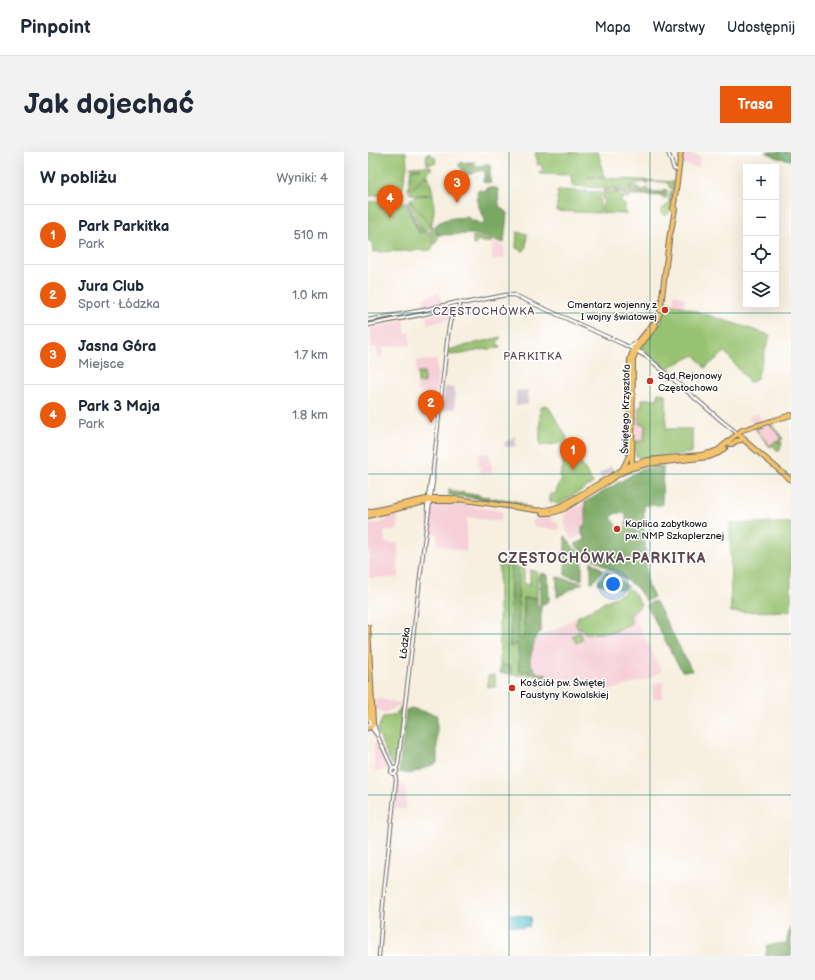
<!DOCTYPE html>
<html lang="pl">
<meta charset="utf-8">
<style>
:root{--surface:#fff;--page:#f2f2f3;--text:#1f2937;--muted:#747a83;--line:#e0e1e3;--accent:#ea580c}
body{margin:0;font-family:"Balsamiq Sans",sans-serif;background:var(--page);color:var(--text)}
.controls{position:absolute;right:12px;top:12px;display:grid;overflow:hidden;border-radius:0px;box-shadow:0 4px 16px #0002}
.controls button{width:36px;height:36px;display:grid;place-items:center;padding:0;border:0;border-bottom:1px solid var(--line);background:var(--surface);color:var(--text);font:20px sans-serif}
.you{position:absolute;left:245px;top:432px;width:14px;height:14px;margin:-10px;border:3px solid #fff;border-radius:50%;background:#1a73e8;box-shadow:0 0 0 6px #1a73e833}
.badge{display:grid;place-items:center;width:26px;height:26px;border-radius:50%;background:var(--accent);color:#fff;font-size:13px;font-weight:700}
.pin{position:absolute;translate:-50% -33px;filter:drop-shadow(0 1px 2px #0008)}
.pin::after{content:'';position:absolute;top:21px;width:14px;height:12px;background:inherit;clip-path:polygon(0 0,100% 0,50% 100%)}
.list{margin:0;padding:0;list-style:none}
h2{display:flex;justify-content:space-between;align-items:center;height:52px;margin:0;padding:0 16px;font-size:17px}
h2 small{font-size:13px;font-weight:400;color:var(--muted)}
.list li{display:grid;grid-template-columns:26px 1fr auto;gap:12px;align-items:center;box-sizing:border-box;height:60px;padding:0 16px;border-top:1px solid var(--line)}
.list b{display:block;font-size:15px;white-space:nowrap}
.list p{margin:0;font-size:13px;white-space:nowrap;color:var(--muted)}
.list em{font-size:13px;font-style:normal;color:var(--muted)}
.icon{flex:none;width:22px;height:22px;fill:none;stroke:currentColor;stroke-width:2;stroke-linecap:round;stroke-linejoin:round}
.map{position:relative;flex:none;width:423px;height:804px;overflow:hidden;border-radius:0px}
header{display:flex;align-items:center;gap:24px;box-sizing:border-box;height:56px;padding:0 20px;background:var(--surface);border-bottom:1px solid var(--line)}
header strong{font-size:19px}
nav{display:flex;gap:22px;margin-inline-start:auto;font-size:14px}
.intro{display:flex;align-items:center;justify-content:space-between;box-sizing:border-box;height:96px;padding:0 24px}
h1{margin:0;font-size:28px}
.button{padding:10px 18px;border-radius:0px;background:var(--accent);color:#fff;font-size:14px;font-weight:700}
main{display:flex;gap:24px;padding:0 24px}
aside{flex:1;background:var(--surface);border-radius:0px;box-shadow:0 4px 16px #0002}
.map>svg:first-child{display:block}
.built{fill:#f6cfd7}
.industrial{fill:#d1bdc9}
.green{fill:#97c26f;stroke:#5a6f46}
.forest{fill:#79a862;stroke:#4a623f}
.water{fill:#55bfd1;stroke:#386e76}
.lines{fill:none;stroke-linecap:round;stroke-linejoin:round}
.stream{stroke:#55bfd1;stroke-width:1}
.minor-casing{stroke:#696660;stroke-width:4.5}
.major-casing{stroke:#696660;stroke-width:6}
.minor{stroke:#fff;stroke-width:2.5}
.major{stroke:#f3c26a;stroke-width:4}
.grid{fill:none;stroke:#0f766e;stroke-width:1;stroke-opacity:0.55}
.poi-dot{fill:#c8321e;stroke:#fff;stroke-width:1.5}
.labels{text-anchor:middle;stroke-width:3;stroke-linejoin:round;paint-order:stroke}
.poi-label{font-size:10px;fill:#1c1c1c;stroke:#fff;text-anchor:start}
.street-label{font-size:10px;fill:#1c1c1c;stroke:#fff}
.neighbourhood-label{font-size:11px;letter-spacing:1px;fill:#5f4a51;stroke:#fff}
.district-label{font-size:14px;font-weight:bold;letter-spacing:1px;fill:#5f4a51;stroke:#fff}
</style>
<header>
<strong>Pinpoint</strong>
<nav><a>Mapa</a><a>Warstwy</a><a>Udostępnij</a></nav>
</header>
<div class="intro"><h1>Jak dojechać</h1><a class="button">Trasa</a></div>
<main>
<aside>
<h2>W pobliżu<small>Wyniki: 4</small></h2>
<ul class="list">
<li><span class="badge">1</span><div><b>Park Parkitka</b><p>Park</p></div><em>510 m</em></li>
<li><span class="badge">2</span><div><b>Jura Club</b><p>Sport · Łódzka</p></div><em>1.0 km</em></li>
<li><span class="badge">3</span><div><b>Jasna Góra</b><p>Miejsce</p></div><em>1.7 km</em></li>
<li><span class="badge">4</span><div><b>Park 3 Maja</b><p>Park</p></div><em>1.8 km</em></li>
</ul>
</aside>
<div class="map">
<svg width="423" height="804" viewBox="0 0 423 804">
<rect width="100%" height="100%" fill="#fff"/>
<filter id="ink" filterUnits="userSpaceOnUse"><feTurbulence type="fractalNoise" baseFrequency=".025" numOctaves="2"/><feDisplacementMap in="SourceGraphic" scale="8" xChannelSelector="R" yChannelSelector="G"/><feConvolveMatrix kernelMatrix="1 2 1 2 8 2 1 2 1" color-interpolation-filters="sRGB"/></filter>
<filter id="wash" filterUnits="userSpaceOnUse"><feTurbulence type="fractalNoise" baseFrequency=".012" numOctaves="4" result="noise"/><feDisplacementMap in="SourceGraphic" scale="16" xChannelSelector="R" yChannelSelector="G"/><feGaussianBlur stdDeviation="0.9" result="paint"/><feColorMatrix in="noise" values="0 0 0 0 0 0 0 0 0 0 0 0 0 0 0 0 0 1.4 0 .05"/><feComposite in="paint" operator="in"/></filter>
<g filter="url(#wash)">
<rect width="100%" height="100%" fill="#f7efdf"/>
<path class="built" d="M315,0L333,5L330,16L313,11Z
M124,92H130L136,94L137,106L124,108Z
M71,141L74,151L57,155L55,148L56,145Z
M306,142L317,146L316,155L305,152Z
M83,158L84,160L82,167L59,173V164Z
M36,167L38,181H42V194H17L15,198V205H10L9,195H3V175Z
M69,208V242L49,240L48,209Z
M267,255H271V272H277L276,289H267Z
M390,261L393,268L385,271L380,265Z
M403,272L414,286L412,288L411,291L412,292L410,300L405,293L402,295L387,276Z
M120,301L122,302L124,318L123,320L114,321L112,319L110,304L112,302Z
M217,350V374H214V382L204,388L201,384L197,374V362Z
M72,351L88,352L134,359V368L124,369V368L99,365L98,400L69,393V382L59,381L63,353Z
M29,361L30,368V378L17,379L16,382L17,391H30L31,426H1L0,372L14,371V369H19L20,363Z
M170,364L184,367L185,369L188,370L192,376L189,378L165,374V369L170,366Z
M261,437L266,442L274,454L266,465L294,519L280,527L244,538L238,539L226,536V534L219,531L206,528L203,530L168,520L162,510V507L167,487L182,479H185L196,473L198,471Z
M295,529L294,546L285,547V533Z
M7,546H8L35,552L16,561L7,557Z
M6,592H10L21,614L19,618L8,619L7,618Z
M29,629L38,635V657L26,656Z"/>
<path class="industrial" d="M77,235L87,236V257L74,258Z
M160,238V252L148,254V239Z
M147,284L148,294L137,295L136,291Z
M243,314L246,318L233,326L231,322Z"/>
<path class="green" d="M0,0H38L39,14L34,38L30,42L0,44Z
M170,0L172,1L230,0L236,25H220L305,30V38L302,36L299,30L278,29L280,33L276,30H274L251,37L204,34L203,23L172,22L171,20H172L173,21L175,19L173,12L169,13V12L170,11L167,1Z
M58,2H63V5H67L68,11L59,12Z
M62,14L64,17L40,39L43,18L53,17H43L42,15Z
M59,23H60L64,37L65,42L47,43L45,42H42L41,40Z
M265,34L264,36H263V39H267V36H266V34L271,36L274,38L280,36V37L279,39L296,40L297,38L296,37L299,38V42L235,38L253,39Z
M191,38L232,40L233,43L231,46L233,49L231,51L232,53V61L189,59V51L190,49L189,47V45L190,44L189,40Z
M304,39L302,60L299,63H295L293,60H294L293,59V57L300,53L302,40Z
M235,40L252,41L257,46V47L253,46V51L257,52V61L259,62L234,61C234,57 233,51 237,50V48L234,47Z
M254,41L299,43V45L296,47L294,44L262,43H261L262,46L261,47Z
M65,43L66,59L64,71L62,72L42,49V47L46,46L47,44Z
M30,48L36,50L51,81L60,79L66,93L63,98L5,100L4,90L3,89H0V50Z
M39,49L51,76L55,77L56,76H53L41,49H42L62,73H65C61,77 56,80 51,79L38,50Z
M65,74L70,86L67,92L62,79Z
M149,80L159,82L158,94L156,99L148,96Z
M105,84L124,89V90H114L111,88L109,89L107,93H105Z
M296,149L402,183L389,226L382,231L357,200L337,216L327,203L297,217L273,197V196L293,170Z
M54,159L55,161L0,172V170L1,169Z
M133,185L129,190L132,196L112,198L94,202L81,203L79,201L80,198Z
M50,220H56V231H50Z
M290,241L298,242V277H324V301L271,306L267,303V289H276L277,272H271V255L274,254V247H290Z
M178,253L180,254L200,287L193,291L172,294V256H173L174,254Z
M402,272H403L415,287L412,288V291L413,292L414,290L412,298L410,300L405,293L402,295L387,276L395,274L392,276L391,275L388,278L402,294L407,289L409,290L412,287L413,285L404,274L403,275Z
M200,289L225,331L193,351L188,352L186,350H183L182,349L181,346L183,341L186,343L194,327L192,324L195,315V300H193L194,293Z
M362,371H423V459L363,460Z
M135,412L143,413L142,495L150,491L151,519H161V523H150L143,522V514L132,513L131,463L133,461V459L131,458V414Z
M150,415L156,417V432H162V418L169,420V446H156V485L150,488Z
M262,437L266,441L273,453L262,464L263,471L246,480L217,482L214,476L211,478L207,471L210,469L209,465Z
M212,480L215,488L208,491L204,484Z
M127,523L128,535H120V524Z
M34,555L28,612H23L14,591L9,577H10L15,565C23,564 29,565 32,556Z"/>
<path class="forest" d="M398,0H423V8L410,6Z
M100,10H107V12H102V14L123,13L122,21V29L123,30V31L115,30L117,20L115,18L102,22L98,24L93,16L90,13L92,11Z
M119,36H128L130,37L131,53L133,56L139,61L136,91L106,82L70,83L67,74C76,65 87,66 99,65C103,69 109,69 114,72L117,71C117,64 112,59 110,52C109,48 110,43 109,39L112,38L115,39L119,38Z
M295,314L294,353H276V371L258,373V362L248,361L243,365L250,376L276,373L279,432L286,445L278,449L268,435L211,397L207,392L217,388L214,382V374H217V350L274,317L284,315Z
M81,336L86,340L94,341V340H96V341L108,343V342H110V344L121,345L124,347L127,346L148,349L157,353L81,343Z
M197,384L205,395L214,403V428L197,423Z
M223,409L235,418L226,429L224,430H223Z
M143,413L150,415L151,488L156,485V446H169V454L172,453V423L173,421L180,423L181,449L173,454V480L168,483L162,507V510L168,520L179,523L178,526L164,522L161,523V519H151L150,491L142,495Z
M238,419L261,435L256,438L231,432L230,430Z
M189,425L215,431L189,445Z
M286,449L288,450L324,519H314L309,511L279,454L280,452Z
M132,513L143,514V522L132,521Z
M43,556L69,563V611L42,622L31,620L38,559Z
M423,774V804H398L399,793L418,791L422,775Z"/>
<path class="water" d="M143,762L163,765L161,775L156,774V776L142,773Z"/>
<g class="lines">
<path class="stream" d="M414,0L423,10"/>
</g>
</g>
<g filter="url(#ink)">
<g class="lines">
<defs>
<path id="minor" d="M300,0L306,17L310,18
M0,168L56,158L90,150L97,151L138,143H146L255,192L279,205L355,270L369,281
M0,173L56,162L88,154V158L89,159
M262,195L269,190H271
M269,199L273,200L278,204
M65,318L80,182C81,177 81,170 84,165C88,158 92,161 92,151
M59,358L60,346L63,325
M1,565L5,578L9,583L25,617
M0,573L5,571L9,581V583
M23 619a3 3 0 1 1 6 0a3 3 0 1 1-6 0Z
M28,617L30,612L56,392L65,328V319
M11,804L16,740L28,628L27,622"/>
<path id="major" d="M305,57L306,52L313,0
M370,282L377,287V289L423,328
M362,292H364L368,289L373,288
M261,302L262,208C265,194 276,183 285,172L287,171
M264,313L265,208L268,199L288,173L287,171L292,161L302,81L303,80L307,57L306,56
M255,316L261,304
M0,360L63,346H82L167,358C180,359 191,356 202,349L260,314L280,308L333,303L342,301L350,298L374,278L423,263
M174,361H184L196,357L253,321L264,316L279,312L341,305L351,301L357,296
M0,364L60,349H88
M0,475L5,571L4,574L0,576
M0,532L2,558L0,567"/>
</defs>
<use href="#minor" class="minor-casing"/>
<use href="#major" class="major-casing"/>
<use href="#minor" class="minor"/>
<use href="#major" class="major"/>
</g>
</g>
<path class="grid" d="M141,0V804M282,0V804M0,161H423M0,322H423M0,482H423M0,643H423"/>
<g class="poi-dot">
<circle cx="297" cy="158" r="4"/>
<circle cx="282" cy="229" r="4"/>
<circle cx="249" cy="377" r="4"/>
<circle cx="144" cy="536" r="4"/>
</g>
<g class="labels">
<g class="poi-label">
<text x="289" y="156" text-anchor="end">Cmentarz wojenny z<tspan x="289" dy="12">I wojny światowej</tspan></text>
<text x="290" y="227">Sąd Rejonowy<tspan x="290" dy="12">Częstochowa</tspan></text>
<text x="257" y="375">Kaplica zabytkowa<tspan x="257" dy="12">pw. NMP Szkaplerznej</tspan></text>
<text x="152" y="534">Kościół pw. Świętej<tspan x="152" dy="12">Faustyny Kowalskiej</tspan></text>
</g>
<g class="street-label">
<text transform="translate(257 257) rotate(-89)" y="4">Świętego Krzysztofa</text>
<text transform="translate(36 491) rotate(-83)" y="4">Łódzka</text>
</g>
<g class="neighbourhood-label">
<text x="116" y="163">CZĘSTOCHÓWKA</text>
<text x="165" y="208">PARKITKA</text>
</g>
<g class="district-label">
<text x="234" y="411">CZĘSTOCHÓWKA-PARKITKA</text>
</g>
</g>
</svg>
<div class="controls">
<button>+</button>
<button>−</button>
<button><svg class="icon" aria-label="locate" viewBox="0 0 24 24"><circle cx="12" cy="12" r="6"/><path d="M12 2v4M12 18v4M2 12h4M18 12h4"/></svg></button>
<button><svg class="icon" aria-label="layers" viewBox="0 0 24 24"><path d="M12 4l9 5-9 5-9-5zM3 14l9 5 9-5"/></svg></button>
</div>
<div class="you"></div>
<div class="pin badge" style="left:205px;top:318px">1</div>
<div class="pin badge" style="left:63px;top:271px">2</div>
<div class="pin badge" style="left:89px;top:51px">3</div>
<div class="pin badge" style="left:22px;top:66px">4</div>
</div>
</main>
